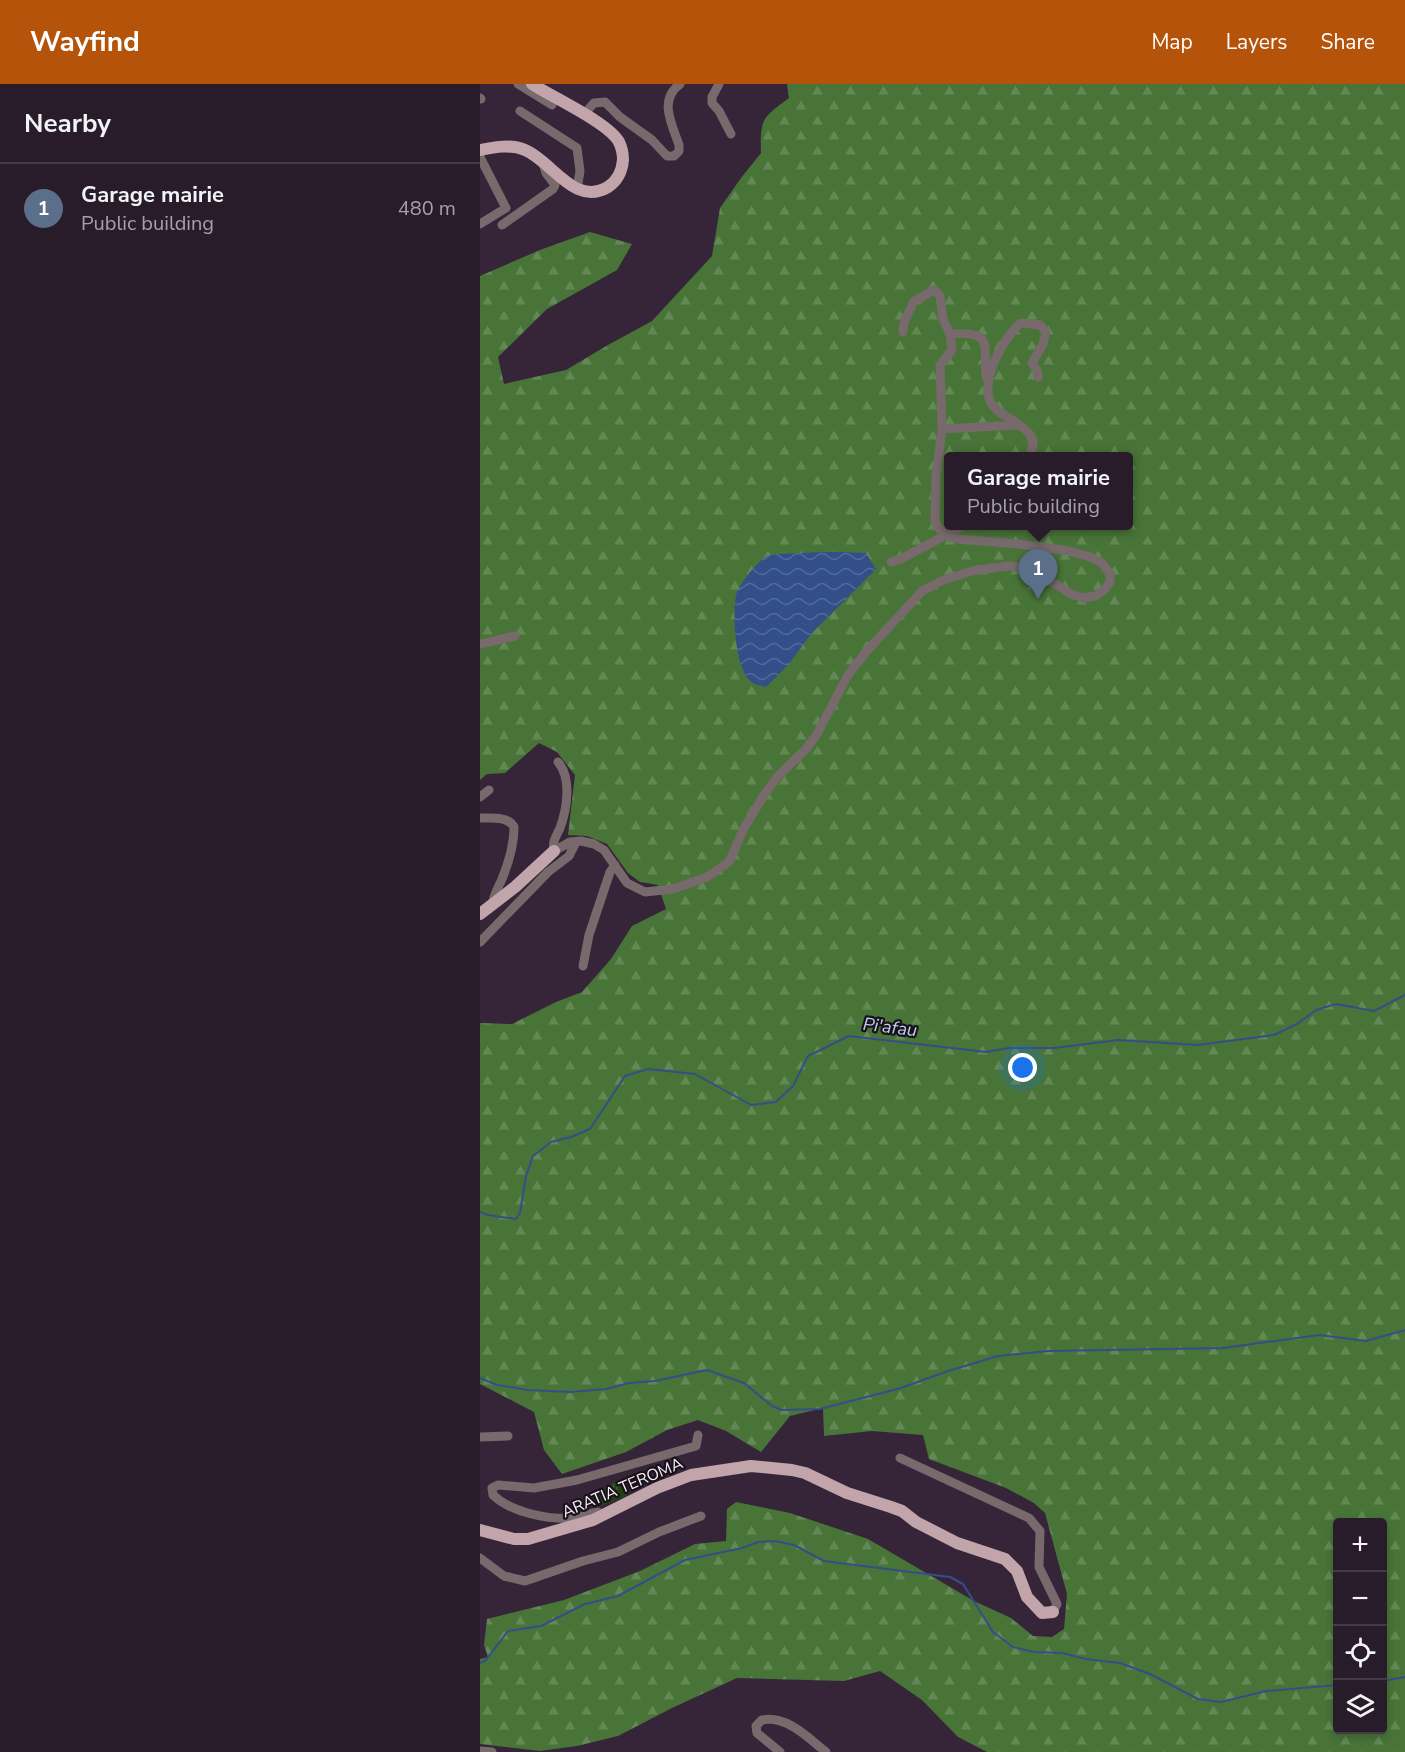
<!DOCTYPE html>
<meta charset="utf-8">
<style>
:root{--surface:#281c2a;--page:#342936;--text:#f1f3f6;--muted:#a5a1a8;--line:#443a47;--accent:#b45309}
body{margin:0;font-family:"Nunito Sans",sans-serif;background:var(--page);color:var(--text)}
.controls{position:absolute;right:18px;bottom:18px;display:grid;overflow:hidden;border-radius:6px;box-shadow:0 3px 9px #0003}
.controls button{width:54px;height:54px;display:grid;place-items:center;padding:0;border:0;border-bottom:2px solid var(--line);background:var(--surface);color:var(--text);font:30px sans-serif}
.you{position:absolute;left:543px;top:984px;width:21px;height:21px;margin:-15px;border:4px solid #fff;border-radius:50%;background:#1a73e8;box-shadow:0 0 0 9px #1a73e833}
.badge{display:grid;place-items:center;width:39px;height:39px;border-radius:50%;background:var(--accent);color:#fff;font-size:20px;font-weight:700}
.pin{position:absolute;translate:-50% -50px;filter:drop-shadow(0 2px 3px #0008)}
.pin::after{content:'';position:absolute;top:32px;width:21px;height:18px;background:inherit;clip-path:polygon(0 0,100% 0,50% 100%)}
.popup{position:absolute;left:464px;top:368px;width:189px;height:78px;box-sizing:border-box;display:grid;place-content:center;border-radius:6px;background:var(--surface);filter:drop-shadow(0 2px 4px #0005);font-size:20px;white-space:nowrap;color:var(--muted)}
.popup b{font-size:22px;color:var(--text)}
.popup::after{content:'';position:absolute;left:50%;top:100%;margin-left:-12px;border:12px solid transparent;border-top-color:var(--surface)}
.list{margin:0;padding:0;list-style:none}
h2{display:flex;justify-content:space-between;align-items:center;height:78px;margin:0;padding:0 24px;font-size:26px}
h2 small{font-size:20px;font-weight:400;color:var(--muted)}
.list li{display:grid;grid-template-columns:39px 1fr auto;gap:18px;align-items:center;box-sizing:border-box;height:90px;padding:0 24px;border-top:2px solid var(--line)}
.list b{display:block;font-size:22px;white-space:nowrap}
.list p{margin:0;font-size:20px;white-space:nowrap;color:var(--muted)}
.list em{font-size:20px;font-style:normal;color:var(--muted)}
.icon{flex:none;width:33px;height:33px;fill:none;stroke:currentColor;stroke-width:2;stroke-linecap:round;stroke-linejoin:round}
.map{position:relative;flex:none;width:925px;height:1668px;overflow:hidden}
header{display:flex;align-items:center;gap:36px;box-sizing:border-box;height:84px;padding:0 30px;background:var(--accent);color:#fff}
header strong{font-size:28px}
nav{display:flex;gap:33px;margin-inline-start:auto;font-size:21px}
main{display:flex}
aside{flex:1;background:var(--surface)}
.map>svg:first-child{display:block}
.forest{fill:url(#forest-firs);fill-rule:evenodd}
.park{fill:url(#park-tufts)}
.water{fill:url(#water-waves)}
.lines{fill:none;stroke-linecap:round;stroke-linejoin:round}
.stream{stroke:#334f89;stroke-width:2}
.minor{stroke:#77696c;stroke-width:9}
.major{stroke:#c2a5ab;stroke-width:12}
.labels{text-anchor:middle;stroke-width:4.5;stroke-linejoin:round;paint-order:stroke}
.street-label{font-size:16px;fill:#faeffb;stroke:#19121a}
.water-label{font-size:18px;font-style:italic;fill:#bdcff2;stroke:#19121a}
</style>
<header>
<strong>Wayfind</strong>
<nav><a>Map</a><a>Layers</a><a>Share</a></nav>
</header>
<main>
<aside>
<h2>Nearby<small></small></h2>
<ul class="list">
<li><span class="badge" style="background:#5c6f8a">1</span><div><b>Garage mairie</b><p>Public building</p></div><em>480 m</em></li>
</ul>
</aside>
<div class="map">
<svg width="925" height="1668" viewBox="0 0 925 1668">
<defs>
<pattern id="forest-firs" width="22" height="20" patternUnits="userSpaceOnUse" patternTransform="scale(1.5)"><rect width="22" height="20" fill="#487438"/><path d="M5 1l3.5 6h-7zM16 11l3.5 6h-7z" fill="#638856"/></pattern>
<pattern id="park-tufts" width="24" height="20" patternUnits="userSpaceOnUse" patternTransform="scale(1.5)"><rect width="24" height="20" fill="#1f4211"/><path d="M3 7l-1-3M5 7V3M7 7l1-3M15 17l-1-3M17 17v-4M19 17l1-3" fill="none" stroke="#405e35"/></pattern>
<pattern id="water-waves" width="16" height="10" patternUnits="userSpaceOnUse" patternTransform="scale(1.5)"><rect width="16" height="10" fill="#334f89"/><path d="M0 5q4-4 8 0t8 0" fill="none" stroke="#51699b"/></pattern>
</defs>
<rect width="100%" height="100%" fill="#362538"/>
<path class="forest" d="M307,0H925V1668H507L478,1653L442,1616L400,1587L364,1597L257,1594L192,1624L138,1652L97,1662L60,1667L0,1660V1575L8,1573L4,1561L7,1535L84,1516L160,1487L215,1460L246,1457L247,1425L256,1418L310,1429L388,1455L494,1517L531,1534L553,1552L572,1553L584,1545L587,1510L565,1429L554,1419L526,1404L449,1375L443,1351L392,1347L344,1352L343,1324L310,1332L281,1368L246,1347L218,1336L187,1346L146,1368L82,1390L64,1366L54,1328L0,1300V939L32,940L76,918L102,908L131,875L152,842L186,825L178,801L160,798L148,789L127,760L107,752L88,751L95,691L77,668L59,659L25,689L7,690L0,696V192L60,166L110,148L152,160L137,186L67,225L18,273L24,300L86,286L128,261L172,237L232,172L240,124L261,94L281,69C280,35 282,34 309,14ZM468,372H648V442H468ZM858,1438H902V1646H858Z"/>
<path class="park" d="M140,1396L147,1412L121,1422L116,1407Z"/>
<path class="water" d="M360,468L386,469L396,485L331,550L309,580L286,603C282,602 276,601 273,599C255,589 252,530 256,512C258,501 277,478 287,472C292,469 349,468 360,468Z"/>
<g class="lines">
<path class="stream" d="M0,1128L8,1131L36,1135L40,1129L46,1092L53,1072L71,1058L91,1053L110,1045L145,992L168,985L215,990L271,1021L296,1018L313,1002L328,972L369,952L506,968L529,964H574L638,956L718,961L794,951L817,940L836,926L856,920L894,927L925,911
M0,1294L17,1301L48,1306L90,1308L126,1305L149,1299L175,1297L227,1286L264,1299L292,1322L302,1326L340,1325L421,1304L468,1287L518,1272L568,1267L743,1264L839,1251L886,1257L925,1246
M0,1579L6,1576L28,1547L61,1542L105,1520L138,1512L205,1476L262,1464L278,1458L295,1457L314,1461L344,1477L470,1493L483,1500L513,1548L533,1563L554,1568L582,1569L606,1575L640,1579L670,1590L718,1615L741,1618L786,1607L858,1601
M902,1597L925,1593"/>
<path class="minor" d="M38,0L72,21
M239,0L232,13V19L239,27L251,50
M0,14L1,15
M40,27L97,64L100,87L97,105
M105,29L114,19L125,18L140,33L172,56L187,72H194L199,67V61C192,40 178,16 200,0
M0,73L26,124L0,140
M22,141L73,105L75,101L66,89L63,79
M470,250C515,247 503,260 506,293
M539,341C532,335 519,330 513,322C497,301 523,253 541,239L560,241L566,248L563,260L552,279L557,286L558,293
M462,345L539,341C552,349 557,359 549,372
M411,478L421,475L483,442
M0,560L35,552
M78,678C92,694 87,725 80,744C76,753 72,757 74,767L90,758L101,757L114,760L124,766L147,799L165,808L193,805L227,793L249,778L264,744L284,711L298,692L326,665L337,650L368,591L386,568L442,507L463,496L496,486L529,482L547,484L563,492L591,510L603,514L615,512L625,505L630,498V490L622,479L610,473L589,467L538,460L477,455L464,450L458,443L455,436L456,393L462,345L460,281L472,266L470,250L463,235L460,212L454,206L433,218C430,229 422,237 423,248
M0,713L9,706
M0,734C12,734 28,732 34,743C34,761 29,778 22,795C18,804 13,812 12,822
M0,858L68,788L89,772L96,758
M103,882L109,851L130,788L135,781
M0,1353L28,1352
M420,1374L549,1434L560,1447L559,1483L577,1520L573,1528
M122,1432L118,1428C110,1429 103,1433 95,1434C69,1436 32,1429 13,1411L12,1404L18,1401L54,1404L97,1396L216,1362L218,1351
M0,1474L24,1492L45,1497L103,1477L138,1468L179,1448L221,1432
M0,1667L12,1668
M300,1668L277,1649L276,1642L282,1636C307,1631 328,1654 346,1668"/>
<path class="major" d="M0,66C15,63 31,60 45,66C72,77 94,123 128,103C137,97 142,87 143,76C143,70 142,64 139,58C129,39 72,13 52,0
M0,830L35,803L74,767
M0,1446L34,1455H48L113,1436L177,1404L211,1391L271,1382L312,1386L325,1389L367,1409L411,1423L422,1427L436,1438L477,1459L525,1475L537,1487L547,1513L562,1529L573,1528"/>
</g>
<g class="labels">
<g class="street-label">
<text transform="translate(142 1403) rotate(-23)" y="6">ARATIA TEROMA</text>
</g>
<g class="water-label">
<text transform="translate(410 943) rotate(7)" y="6">Pi'afau</text>
</g>
</g>
</svg>
<div class="controls">
<button>+</button>
<button>−</button>
<button><svg class="icon" aria-label="locate" viewBox="0 0 24 24"><circle cx="12" cy="12" r="6"/><path d="M12 2v4M12 18v4M2 12h4M18 12h4"/></svg></button>
<button><svg class="icon" aria-label="layers" viewBox="0 0 24 24"><path d="M12 4l9 5-9 5-9-5zM3 14l9 5 9-5"/></svg></button>
</div>
<div class="you"></div>
<div class="pin badge" style="left:558px;top:515px;background:#5c6f8a">1</div>
<div class="popup"><b>Garage mairie</b>Public building</div>
</div>
</main>
